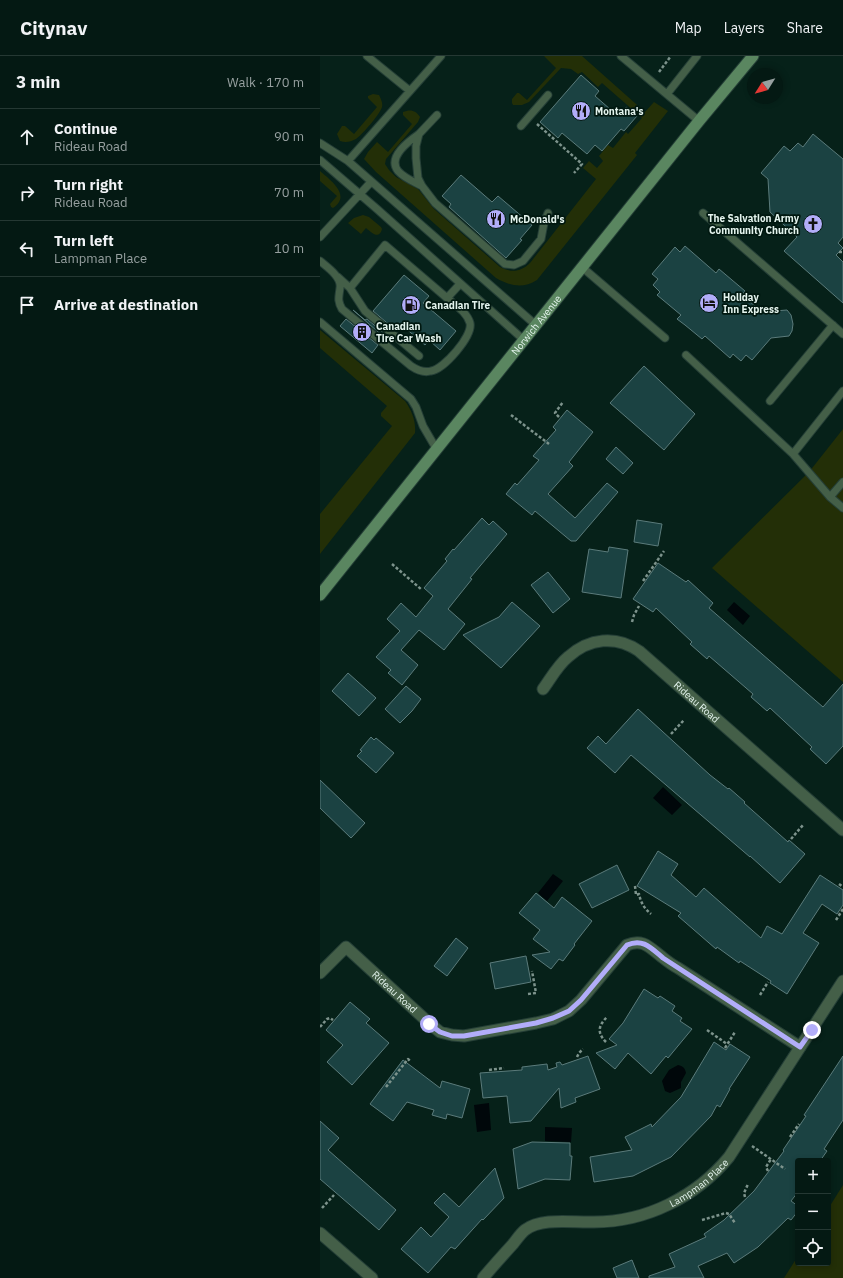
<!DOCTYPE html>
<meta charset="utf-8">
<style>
:root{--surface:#041913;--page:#122621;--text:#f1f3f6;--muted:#97a0a0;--line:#253833}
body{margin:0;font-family:"IBM Plex Sans",sans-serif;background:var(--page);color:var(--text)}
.controls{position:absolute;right:12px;bottom:12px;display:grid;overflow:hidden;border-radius:4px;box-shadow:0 2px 6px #0003}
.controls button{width:36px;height:36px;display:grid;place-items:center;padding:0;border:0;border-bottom:1px solid var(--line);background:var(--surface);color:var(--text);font:20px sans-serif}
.compass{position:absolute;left:427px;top:12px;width:36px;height:36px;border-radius:50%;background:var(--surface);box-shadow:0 2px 6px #0003;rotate:233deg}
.stop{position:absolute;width:12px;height:12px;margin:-9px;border:3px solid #b2adf9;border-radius:50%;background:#fff}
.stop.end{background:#b2adf9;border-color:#fff;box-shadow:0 1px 4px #0008}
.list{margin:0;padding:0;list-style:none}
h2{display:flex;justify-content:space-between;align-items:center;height:52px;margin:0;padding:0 16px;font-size:17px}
h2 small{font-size:13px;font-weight:400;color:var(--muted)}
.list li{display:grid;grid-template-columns:26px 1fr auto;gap:12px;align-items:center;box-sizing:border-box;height:56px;padding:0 16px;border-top:1px solid var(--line)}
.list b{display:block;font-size:15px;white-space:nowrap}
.list p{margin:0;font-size:13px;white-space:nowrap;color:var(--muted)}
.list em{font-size:13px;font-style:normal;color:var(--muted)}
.icon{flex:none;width:22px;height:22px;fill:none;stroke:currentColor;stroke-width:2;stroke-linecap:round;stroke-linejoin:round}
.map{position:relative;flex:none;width:523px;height:1222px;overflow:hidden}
header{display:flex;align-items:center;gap:24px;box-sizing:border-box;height:56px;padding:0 20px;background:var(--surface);border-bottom:1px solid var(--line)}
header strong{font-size:19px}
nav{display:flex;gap:22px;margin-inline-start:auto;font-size:14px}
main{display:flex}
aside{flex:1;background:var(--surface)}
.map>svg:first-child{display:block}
.green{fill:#232f07}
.water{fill:#00070a}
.building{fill:#1b4242;stroke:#5b7b7b}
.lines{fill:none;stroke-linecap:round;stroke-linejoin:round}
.service-casing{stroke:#253f37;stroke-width:9}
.minor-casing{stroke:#253f37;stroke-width:13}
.secondary-casing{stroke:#253f37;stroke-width:13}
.path{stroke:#7d938c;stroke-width:2.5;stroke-dasharray:3 2;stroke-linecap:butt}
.service{stroke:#445f48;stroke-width:7}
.minor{stroke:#445f48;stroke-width:11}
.secondary{stroke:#5a8660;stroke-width:11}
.route{stroke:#b2adf9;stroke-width:5}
.labels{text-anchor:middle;stroke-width:3.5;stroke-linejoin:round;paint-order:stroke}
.poi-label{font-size:10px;font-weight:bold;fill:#e4f4ee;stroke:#001810;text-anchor:start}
.street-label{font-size:10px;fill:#e4f4ee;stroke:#001810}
</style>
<header>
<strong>Citynav</strong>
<nav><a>Map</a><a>Layers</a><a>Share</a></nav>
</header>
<main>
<aside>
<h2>3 min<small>Walk · 170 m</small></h2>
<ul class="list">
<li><svg class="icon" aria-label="ahead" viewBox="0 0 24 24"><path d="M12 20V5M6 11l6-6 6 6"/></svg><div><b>Continue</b><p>Rideau Road</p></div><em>90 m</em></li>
<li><svg class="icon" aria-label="right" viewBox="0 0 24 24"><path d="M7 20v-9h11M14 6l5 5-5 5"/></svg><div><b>Turn right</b><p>Rideau Road</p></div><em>70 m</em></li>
<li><svg class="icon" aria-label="left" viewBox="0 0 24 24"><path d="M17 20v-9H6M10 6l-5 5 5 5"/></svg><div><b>Turn left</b><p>Lampman Place</p></div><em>10 m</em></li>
<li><svg class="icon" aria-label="arrive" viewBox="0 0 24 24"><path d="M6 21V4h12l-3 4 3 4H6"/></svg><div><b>Arrive at destination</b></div></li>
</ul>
</aside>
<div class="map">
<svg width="523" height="1222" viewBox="0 0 523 1222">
<rect width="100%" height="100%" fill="#062119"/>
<path class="green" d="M224,0H262L325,56L334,46L348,55L315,97L317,99L217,224C203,233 190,230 176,222L56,116L44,103L48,96L57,86L68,96L92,68L83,59V56C90,53 96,54 100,61L98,66L66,103L65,108L69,114L76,121L98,133L114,153L180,211C191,217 201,216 210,207L276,123L263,112L269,105L277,112L283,105L279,100L288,89L293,92L306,76L308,78L322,62L282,27L278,31L262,16L258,18L251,13L241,12L209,46L202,49H193L192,47V43L197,37H199L207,44L236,12Z
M53,38L59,39C61,43 63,47 62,51C60,58 42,79 36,83C30,86 26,87 20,85L17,78L22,70H25L34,78L57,51L48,42V40Z
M0,115C10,124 32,139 13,152L11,151L10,148L17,140L0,125Z
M43,159L49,161L61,171L62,173C59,184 52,177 46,172L41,178L28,167L34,162Z
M0,274L85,345C92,355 96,365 95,377L0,498V458L72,370L61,360V357L67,350L0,292Z
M523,373V626L392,512L489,416Z
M523,1129V1222H464L478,1200V1207H508V1153Z"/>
<path class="water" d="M414,546L430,560L423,569L407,554Z
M343,731L362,749L352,759L333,742Z
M233,818L243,825L227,845L218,837Z
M358,1009C363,1010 365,1012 366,1017L361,1026V1032L350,1037L345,1035L342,1025L349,1014Z
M169,1047L171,1074L157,1076L154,1049Z
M225,1071L252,1072L251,1086L225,1085Z"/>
<path class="building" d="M261,19L279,35L275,40L298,60L306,51L317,60L304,75L301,73L282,95L275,89L267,98L242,77L238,82L220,66Z
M493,78L523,103V181L518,187L523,192L516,199L523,206V247L464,195L477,181L450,156L448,123L441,117L464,90L470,95L478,87L483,91Z
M141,119L172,146L178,140L212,169L200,183L202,184L186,202L129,151L131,148L122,140Z
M365,190L396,217L399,213L425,235L422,239L442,256L467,254L471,259L473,268L472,275L469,280L451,282L432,304L426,299L421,305L413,298L410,302L385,280L382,283L365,269L357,263L361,259L337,239L340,236L333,229L338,223L332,218L355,191L360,196Z
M84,219L109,240L103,247L136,275L120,294L109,284L105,289L83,270L79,275L74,271L73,272L53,255Z
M33,254L45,264L47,263L67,280L65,282Z
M26,263L58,289L52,297L20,270Z
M324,310L375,358L344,394L290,347Z
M247,354L273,376L249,406L253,410L228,438L255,462L287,427L298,436L256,485H251L215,455L212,459L186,438L195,427L197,429L219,404L213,400L236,374L233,371Z
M296,391L313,407L303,418L286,403Z
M162,462L169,469L173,465L187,478L150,522L152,523L128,553L145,568L124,594L99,574L81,594L98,609L82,629L68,617L71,614L56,601L80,575L67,563L81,547L96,561L113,540L104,532L127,505L125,503L133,493L134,494Z
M317,464L342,468L338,490L314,486Z
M289,491L308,494L301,542L262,536L269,493L288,496Z
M338,507L366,526L368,524L393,547L389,552L503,651L523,628V690L506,708L490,693L492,691L450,652L447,655L431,641L433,638L389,600L387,603L370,588L372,586L336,552L333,556L313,543Z
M228,516L250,543L233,557L211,529Z
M192,546L220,570L181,612L143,579L179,561Z
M28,617L56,642L39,660L12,635Z
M86,630L101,643L92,655L80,667L65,653Z
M318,653L390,719L408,733L409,732L425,746L424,747L468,786L469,784L485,798L460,827L430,800V801L311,699L295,717L267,692L278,680L286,688Z
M51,681L54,684L56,682L74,697L56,717L37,700L42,695L40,694Z
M0,724L45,767L31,782L0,752Z
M338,795L358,808L351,819L376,841L384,832L441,882L447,870L462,878L500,819L523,834V849L517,858L502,848L483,877L499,887L467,938L450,927L451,925L420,905L419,907L397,891L396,893L358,860L361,857L317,830Z
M297,809L309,834L272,852L259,828Z
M216,837L234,852L242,841L272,865L254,888L255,889L243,905L239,903L231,913L212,899L230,896L213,883L220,874L199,857Z
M136,882L148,892L127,920L114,910Z
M206,900L211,926L175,933L170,907Z
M324,933L338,942L340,940L355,950L352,955L362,962L360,965L372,973L348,1002L346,1000L331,1018L308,997L295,1013L276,997L297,989L289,983L303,967Z
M30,946L50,963L46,967L69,987L32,1029L7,1006L23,989L6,974Z
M394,986L406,994L410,988L430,1001L409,1033H410L400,1051L397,1049L391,1060L351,1101L313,1120L274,1126L270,1101L312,1094L305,1081L331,1068L332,1071L361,1041Z
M268,1000L280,1033L255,1042L256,1046L241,1052L239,1032L211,1065L190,1067L187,1040L163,1042L160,1017L202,1014V1011L227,1008L228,1014L237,1011L236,1007L240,1006L242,1009Z
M523,1000V1064L504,1093L507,1095L500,1105H478V1136L471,1145L478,1150V1155L471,1164L468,1162L438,1191L414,1207L407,1197L378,1210L384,1222H329V1220L355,1211L349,1198L386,1181L384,1178L404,1164L434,1135L464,1095L463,1094L486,1060L484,1059Z
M83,1004L120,1032L122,1025L150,1033L142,1062L127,1058L126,1063L112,1059L114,1054L87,1046L73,1065L50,1048Z
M0,1065L19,1082L8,1094L76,1154L59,1174L0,1123Z
M212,1086L250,1087V1100H252L250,1124L225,1123L198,1133L193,1093Z
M175,1112L184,1142L163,1164L162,1163L135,1193L131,1191L108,1217L81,1193L101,1171L111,1181L129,1161L114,1147L124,1137L139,1151Z
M312,1204L319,1222H297L293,1212Z"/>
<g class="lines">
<defs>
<path id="service" d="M47,0L90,35
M301,0L379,65
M347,38L377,0
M117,59L99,78L96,90V102L98,122L102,130L115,147L185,208L194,209L203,205L221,183L224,167L228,157
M201,70L228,39
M99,78C89,85 67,101 78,115C84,122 94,126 102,130
M0,87L28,105L217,270
M0,104L57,153L205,285
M28,105L121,0
M383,157L523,278
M0,181L51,126
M0,205C7,211 22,221 20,232C19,241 17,244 22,253L91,310C97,314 104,317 111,315C124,313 153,280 150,267C147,256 135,249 127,242L140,228
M263,212L345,282
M18,221L30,232L65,189L127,242
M30,232L45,255L99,300
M0,266L91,343L96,351L103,370L117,394
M366,299L473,398L510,441L523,452
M450,345L513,269
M473,398L523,335
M510,441L523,426"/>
<g id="minor">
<path id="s1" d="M223,633C231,622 238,609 248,601C269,582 296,579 319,595L523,774"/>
<path id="s2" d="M0,917L26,891L109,967L120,976L132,979L144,980L216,967L233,963L249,955L261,944L307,889C323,882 330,892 342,901C347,905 352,909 358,912L480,991"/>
<path d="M0,1177L52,1222"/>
<path id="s3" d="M163,1222C173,1210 183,1199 193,1188C197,1183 201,1177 205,1174C222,1161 254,1167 274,1166C326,1166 376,1141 409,1101L523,925"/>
</g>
<g id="secondary">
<path id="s4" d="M0,539L379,65L433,0"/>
</g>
</defs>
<use href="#service" class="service-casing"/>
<use href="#minor" class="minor-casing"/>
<use href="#secondary" class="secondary-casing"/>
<path class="path" d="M339,16L351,0
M217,68L262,108L254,117
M519,196H523
M191,359L229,388
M239,361L235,357L243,346
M72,508L102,534
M323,525L344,495
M312,566L314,559L319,550
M351,678L364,664
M471,783L483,769
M519,828L523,831
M315,830L316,839L319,838C321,847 324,852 331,858
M516,864L523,853
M208,938L216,937L212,915
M440,939L448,926
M0,971L7,963L10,962L13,964
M387,974L407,988
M286,986C277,977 278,970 287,961
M405,992L415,976
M257,1001L259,997L263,993
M169,1014L184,1012
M66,1031L88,1003L91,1006
M470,1081L479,1068
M432,1090L465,1113
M448,1115L446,1111L451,1103
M425,1141L424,1137L428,1128
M2,1152L14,1139
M382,1164L406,1157L409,1158L415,1167"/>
<use href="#service" class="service"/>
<use href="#minor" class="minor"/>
<use href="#secondary" class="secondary"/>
</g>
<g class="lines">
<path class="route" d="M109,968L120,976L132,980H144L216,967L233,962L249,955L261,944L307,889C323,882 331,892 343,902L480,991L492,974"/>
</g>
<defs>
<symbol id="restaurant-disc" viewBox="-11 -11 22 22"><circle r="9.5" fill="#b2adf9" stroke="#001810"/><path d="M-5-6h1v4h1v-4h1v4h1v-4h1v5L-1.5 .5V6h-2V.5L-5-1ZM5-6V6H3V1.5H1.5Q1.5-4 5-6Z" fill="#111"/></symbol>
<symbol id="church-disc" viewBox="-11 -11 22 22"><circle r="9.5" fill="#b2adf9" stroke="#001810"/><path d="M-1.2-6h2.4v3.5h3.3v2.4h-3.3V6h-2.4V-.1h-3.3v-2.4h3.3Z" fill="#111"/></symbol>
<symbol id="hotel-disc" viewBox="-11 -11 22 22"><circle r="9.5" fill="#b2adf9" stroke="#001810"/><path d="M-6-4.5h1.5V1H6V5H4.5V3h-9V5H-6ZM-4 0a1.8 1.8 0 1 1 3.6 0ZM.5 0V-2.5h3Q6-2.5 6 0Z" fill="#111"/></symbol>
<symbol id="fuel-disc" viewBox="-11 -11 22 22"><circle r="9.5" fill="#b2adf9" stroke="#001810"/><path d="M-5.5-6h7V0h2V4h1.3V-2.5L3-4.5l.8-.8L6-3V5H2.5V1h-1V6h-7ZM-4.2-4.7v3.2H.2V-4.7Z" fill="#111"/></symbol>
<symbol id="building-disc" viewBox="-11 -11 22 22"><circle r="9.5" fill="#b2adf9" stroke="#001810"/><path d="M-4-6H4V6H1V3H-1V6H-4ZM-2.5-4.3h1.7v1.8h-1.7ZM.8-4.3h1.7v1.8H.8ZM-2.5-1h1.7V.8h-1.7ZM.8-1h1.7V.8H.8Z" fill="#111"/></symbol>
</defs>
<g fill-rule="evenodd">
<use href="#restaurant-disc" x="250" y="44" width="22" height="22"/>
<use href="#restaurant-disc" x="165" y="152" width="22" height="22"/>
<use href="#church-disc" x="482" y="157" width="22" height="22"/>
<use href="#hotel-disc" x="378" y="236" width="22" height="22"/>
<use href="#fuel-disc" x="80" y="238" width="22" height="22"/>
<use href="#building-disc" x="31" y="265" width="22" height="22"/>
</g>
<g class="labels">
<g class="poi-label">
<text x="275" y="59">Montana's</text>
<text x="479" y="166" text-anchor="end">The Salvation Army<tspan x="479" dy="12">Community Church</tspan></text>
<text x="190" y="167">McDonald's</text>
<text x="403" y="245">Holiday<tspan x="403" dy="12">Inn Express</tspan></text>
<text x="105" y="253">Canadian Tire</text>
<text x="56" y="274">Canadian<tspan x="56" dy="12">Tire Car Wash</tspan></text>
</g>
<g class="street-label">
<text dy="4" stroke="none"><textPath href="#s4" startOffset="346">Norwich Avenue</textPath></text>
<text dy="4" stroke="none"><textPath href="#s1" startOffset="195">Rideau Road</textPath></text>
<text dy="4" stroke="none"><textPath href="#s2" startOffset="103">Rideau Road</textPath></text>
<text dy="4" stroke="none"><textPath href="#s3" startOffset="249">Lampman Place</textPath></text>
</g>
</g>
</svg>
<div class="controls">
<button>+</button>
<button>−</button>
<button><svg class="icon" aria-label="locate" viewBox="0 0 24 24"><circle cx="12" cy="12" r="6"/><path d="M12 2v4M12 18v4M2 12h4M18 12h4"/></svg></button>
</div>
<svg class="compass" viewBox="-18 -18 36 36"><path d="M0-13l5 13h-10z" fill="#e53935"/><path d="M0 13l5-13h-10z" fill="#97a0a0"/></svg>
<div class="stop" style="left:109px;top:968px"></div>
<div class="stop end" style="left:492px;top:974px"></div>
</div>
</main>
